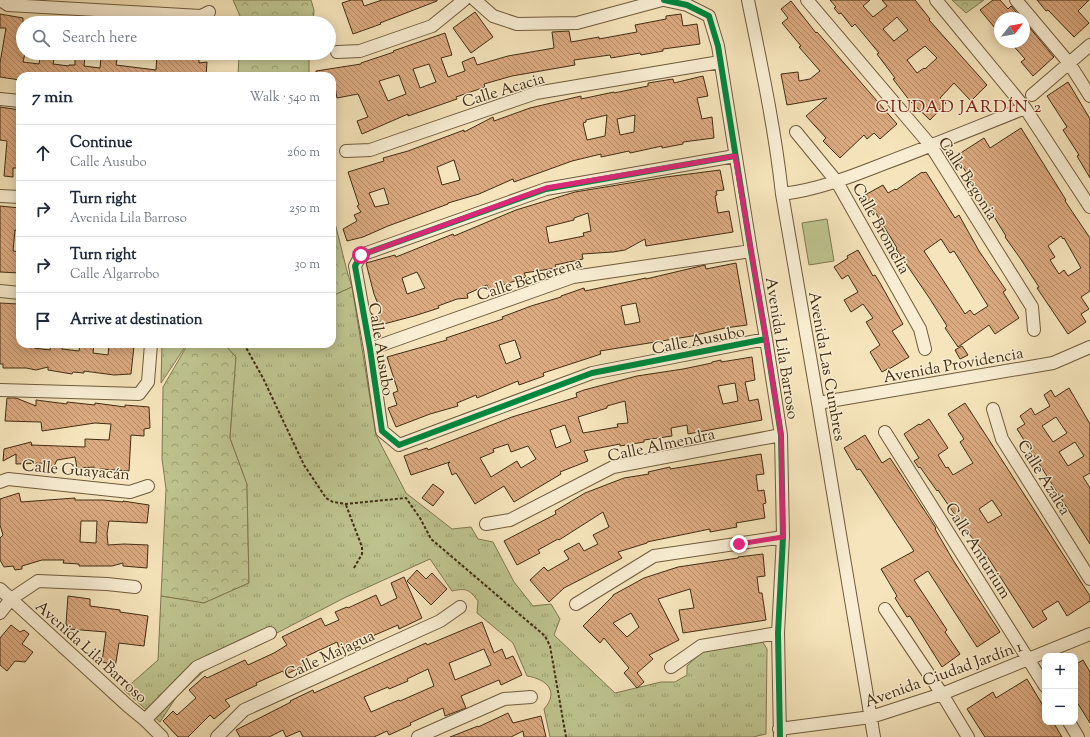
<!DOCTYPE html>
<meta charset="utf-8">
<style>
:root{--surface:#fff;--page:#f6f6f7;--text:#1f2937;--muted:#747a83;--line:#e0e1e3}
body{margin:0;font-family:"Sorts Mill Goudy",serif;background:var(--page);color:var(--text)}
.controls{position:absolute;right:12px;bottom:12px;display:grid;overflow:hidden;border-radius:8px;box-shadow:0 2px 10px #0003}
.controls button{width:36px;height:36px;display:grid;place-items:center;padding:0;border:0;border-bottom:1px solid var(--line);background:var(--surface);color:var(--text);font:20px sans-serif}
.compass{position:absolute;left:994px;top:12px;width:36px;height:36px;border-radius:50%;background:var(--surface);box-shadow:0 2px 10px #0003;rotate:59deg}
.stop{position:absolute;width:12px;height:12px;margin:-9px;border:3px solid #db2777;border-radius:50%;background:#fff}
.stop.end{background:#db2777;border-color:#fff;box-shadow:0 1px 4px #0008}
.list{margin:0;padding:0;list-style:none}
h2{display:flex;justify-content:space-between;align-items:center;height:52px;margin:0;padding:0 16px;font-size:17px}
h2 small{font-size:13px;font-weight:400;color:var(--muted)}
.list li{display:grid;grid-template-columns:26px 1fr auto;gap:12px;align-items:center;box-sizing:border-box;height:56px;padding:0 16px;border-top:1px solid var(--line)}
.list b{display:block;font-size:15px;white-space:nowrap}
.list p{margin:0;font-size:13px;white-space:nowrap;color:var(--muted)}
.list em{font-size:13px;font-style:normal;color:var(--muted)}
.icon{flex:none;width:22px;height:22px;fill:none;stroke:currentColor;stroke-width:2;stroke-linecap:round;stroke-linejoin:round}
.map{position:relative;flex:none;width:1090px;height:737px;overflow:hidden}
.search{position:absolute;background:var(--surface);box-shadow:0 2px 10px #0003;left:16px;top:16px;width:320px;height:44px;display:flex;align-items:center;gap:10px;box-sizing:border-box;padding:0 14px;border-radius:22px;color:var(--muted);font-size:15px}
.panel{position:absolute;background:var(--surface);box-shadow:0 2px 10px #0003;left:16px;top:72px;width:320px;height:276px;border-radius:12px}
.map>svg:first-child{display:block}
.grass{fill:#bec48f;stroke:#807850}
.forest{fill:url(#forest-crowns);stroke:#807850}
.park{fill:url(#park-tufts);stroke:#807850}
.building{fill:url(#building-back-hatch);stroke:#422d11;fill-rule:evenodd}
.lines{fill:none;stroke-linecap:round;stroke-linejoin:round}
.minor-casing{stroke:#6f5b3c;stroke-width:14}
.path{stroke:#422d11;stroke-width:2;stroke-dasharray:3 2;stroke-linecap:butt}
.minor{stroke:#f9eed3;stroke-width:12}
.cycleway-casing{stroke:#f9eed3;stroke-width:8}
.cycleway{stroke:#00873e;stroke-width:6}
.route{stroke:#db2777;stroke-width:5}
.labels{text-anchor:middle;stroke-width:3;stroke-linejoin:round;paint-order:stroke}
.street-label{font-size:16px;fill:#422d11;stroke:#f9eed3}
.neighbourhood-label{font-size:17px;letter-spacing:1px;fill:#7a1f14;stroke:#f9eed3}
</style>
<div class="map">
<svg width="1090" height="737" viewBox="0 0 1090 737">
<defs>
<pattern id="forest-crowns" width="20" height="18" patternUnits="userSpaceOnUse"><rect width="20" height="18" fill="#bec48f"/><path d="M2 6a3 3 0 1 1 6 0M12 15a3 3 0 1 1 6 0" fill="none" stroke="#9ca073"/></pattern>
<pattern id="park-tufts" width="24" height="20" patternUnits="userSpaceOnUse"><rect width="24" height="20" fill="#bec48f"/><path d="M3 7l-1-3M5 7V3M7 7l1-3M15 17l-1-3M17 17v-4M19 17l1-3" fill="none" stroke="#9ca073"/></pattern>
<pattern id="building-back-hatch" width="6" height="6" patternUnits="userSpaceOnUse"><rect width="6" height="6" fill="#dcaa81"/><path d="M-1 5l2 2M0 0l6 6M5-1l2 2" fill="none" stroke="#b48b68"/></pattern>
</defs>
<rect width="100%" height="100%" fill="#f6e5bc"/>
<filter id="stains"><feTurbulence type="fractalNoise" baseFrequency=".005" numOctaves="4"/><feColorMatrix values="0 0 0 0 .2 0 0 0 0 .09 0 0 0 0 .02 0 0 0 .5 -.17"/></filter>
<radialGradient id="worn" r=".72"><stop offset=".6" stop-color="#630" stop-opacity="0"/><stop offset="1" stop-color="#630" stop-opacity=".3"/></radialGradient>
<path class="grass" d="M827,219L834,261L809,265L802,223Z"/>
<path class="forest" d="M233,0H311L314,10L313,23H239L240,16Z
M952,0H984L966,13Z
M239,53H309V76H238Z
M332,211L347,271L352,287L332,296Z
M188,344H224L236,357L230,438L247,484L249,583L204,603L161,596L166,489L162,459L163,387Z"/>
<path class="park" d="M352,287L376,435L406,493L452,529L471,527L478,539L493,542L514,582L533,606L551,604L560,619L554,635L615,693L661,682H675L687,675V666L703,651L762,641L767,649L766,734L753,737H550L544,709C560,691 546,679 527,676L513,643L477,613L478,601C469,589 466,588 452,591L430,559L344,598L204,671L177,696L160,722L124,690L158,660L161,596L204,603L249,583L247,484L230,438L236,357L224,344H332V296Z
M162,344H187L161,383Z"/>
<path class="building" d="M351,0H362L364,6L382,0H437V1L380,23L381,24L353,34L342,3Z
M830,0H870L863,6L873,17L887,6L882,0H915L930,19L929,20L987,85L971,101L954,83L940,98L946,103L930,120L910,101L893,79L895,78L877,54L879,53L855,24L852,27L841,13L839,14L834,8L836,7ZM897,17L908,30L894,41L883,29ZM925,46L937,58L925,69L924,68L917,73L907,60Z
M993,0H1000L1008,9L1011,6L1021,18H1000V34L980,10Z
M1037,0H1089L1078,11L1089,23L1074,37L1048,10L1046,11Z
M791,1L816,33L817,32L897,124L880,139L874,133L867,139L864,135L840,158L823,141L826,138L806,116L827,98L787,105L781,74L798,72L799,81L810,79L820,71L799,47L801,46L782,23L788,18L781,9Z
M475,12L493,37L471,53L453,28Z
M0,14L23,18V53H25L23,62L39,64L41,53L55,55L53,64L69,66V65H75V56L85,57L84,66L100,68L101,57L117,59L116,65L156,70L157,53H199V63L207,62L206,76H20V80L0,77V63L6,28H0Z
M681,14L683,26L697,24L700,44L663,49V51L641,55L640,53L611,58L610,55L574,60L575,65L512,76L484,84L485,87L456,97L457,99L408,116V114L362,134L357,121L368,117L358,94L337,98L334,82H332V76H316V71L361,64V63L394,52L393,51L445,33L452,55L441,58L448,77L465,71L462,62L474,57L477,65L508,56L554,48L552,32L569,31L571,42L599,37V39L637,32L635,25L666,19V16ZM429,64L436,82L420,88L413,69ZM399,75L406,94L388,101L379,81Z
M1024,21L1054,57L1033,76L1021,62L1025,59L1010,42H1024Z
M703,76L708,96L697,98L702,119L712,117L714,138L683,142V144L662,148V146L630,153L629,151L601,157V154L572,161L514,182L513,179L479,194L448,203V204L388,226L363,237L347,241L343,229L357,221L354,215L361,212L357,206L359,205L348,172L384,161L383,158L408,151L464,130V132L493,117L494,121L530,108L581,96V99L614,92V93L648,86V83L673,79L674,83ZM607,115L605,136L587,140L583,123L586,122V120ZM635,115L634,132L620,135L617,119ZM454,160L460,180L442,185L437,167ZM384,188L389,204L375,207L369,193Z
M1068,82L1090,119V178L1077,156L1079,155L1063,130L1067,127L1047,96Z
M0,107L20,110V123L17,146H20V168H13V177L4,176L7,141L0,140Z
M1021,128L1066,200L1065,201L1090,238V291L1081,297L1089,309L1081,314L1086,322L1068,334L1037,288L1039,287L1020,258L1005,237L1006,236L956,156L984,138L990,148ZM1061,236L1063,239L1064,238L1081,268L1068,276L1064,270L1059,274L1050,260L1055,257L1048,246Z
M720,170L724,190L716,191L717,195L715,196L718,213L729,211L733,232L646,246L645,239L625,250L613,252L582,254L583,259L555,265L556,268L524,273L526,277L489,290L487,285L467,294L468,298L457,299L438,306L439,308L414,316L380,325L375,316L382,314L374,294L366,263L395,255L396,257L453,234L454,236L516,210L575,192L666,177ZM588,213L591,231L583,233L584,236L549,243L546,227L574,220V218ZM417,272L425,288L407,294L402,278Z
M922,172L923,173L926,172L955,218L959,215L979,251L1006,290L1003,292L1019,318L995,334L989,325L958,347L945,328L947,326L930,299L896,249L897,248L865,195L883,185L888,193L895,189L896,190ZM941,239L950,253L954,251L988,306L974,315L970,310L965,314L924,251Z
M0,206L20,208V231L15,230L13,251L20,252V273L0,272Z
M858,250L873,276L875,275L880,283L903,324L892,331L909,357L889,369V368L882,372L870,352L880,345L866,322L873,318L863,304L851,312L844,300L858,292L848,275L842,279L834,267L848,258L847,256Z
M736,263L747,325L725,328L692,336L600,351L601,354L543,373L544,376L519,385L518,381L477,398L476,395L457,403L458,406L430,414L396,427L388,408L397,405L393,393L398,391L387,357L447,340L446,338L503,319L502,317L531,306L561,297V296L584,288L585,291L646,278V279L705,265L706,269ZM636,303L640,322L625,325L621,306ZM515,340L521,358L506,364L499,345Z
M0,303L18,304L17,312H20V344H33L34,348L50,350L51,344H62V349L79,351L80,344H94L93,353L108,355L109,345L134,346L131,374L114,375L84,371V373L73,372L72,374L48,370V367L36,370L26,368H3V364H0Z
M962,346L968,355L960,359L955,350Z
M752,357L755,380L745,382L749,401L758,399L762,420L688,434L687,425L671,428L672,436L644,440V442L620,446V444L584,451L588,461L560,472L561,474L514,502L504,486L475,504L456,473L452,475L448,464L450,462L411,475L404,456L427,448L428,450L512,417L577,397L576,393L584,390L637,376L683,369L712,363V362L721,360V362ZM735,383L738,401L723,404L718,386ZM625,401L628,423L617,424L618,427L583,433L578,417L607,408V406ZM565,425L571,442L556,448L550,430ZM508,444L511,452L528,446L536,459L521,468L517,461L491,477L480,458L494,452L493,449Z
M1069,388L1090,424V473L1083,477L1090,488V544L1017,429L1025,424L1020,416L1031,408L1035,415L1050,406L1044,395L1051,390L1055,397ZM1056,417L1067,433L1053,442L1042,426ZM1075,442L1084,456L1068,466L1059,452Z
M7,398H16L36,406V400L67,404V402L95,405V403L125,407V405L149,407L150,428L144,429V436L131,435L129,471L102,469L94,470V467L77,468L75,457L57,460L54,466H45L46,463L16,464V454L3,461L4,449L31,442L32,445H31L85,447V439L109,440L111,424L95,423L42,431L41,422L5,421Z
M965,403L1090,596V601L1067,616L1058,601L1042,611L1047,619L1033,628L985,553L964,528L938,490L937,491L920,467L919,468L914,461L919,458L904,434L919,424L920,425L929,419L948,448L938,455L946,468L948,467L953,475L973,463L960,442L964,439L948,414ZM992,500L1002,515L988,523L979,509Z
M865,435L882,463L890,458L936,528L935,529L953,560L1000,632L977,647L928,571L914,580L947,630L945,632L960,654L942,667L910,616L907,617L895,598L897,596L881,569L914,551L860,469L857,470L844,448Z
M761,454L764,474L756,475L758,491L764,490L766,503L763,504L765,518L736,523L737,527L710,532V529L647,542V543L618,552L622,558L564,588L549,602L530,580L544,567L548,571L569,559L564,551L579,543L584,551L598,544L593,535L609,527L603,512L559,540L558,539L538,550L540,553L517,565L504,541L556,514L555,511L585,493L624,478L649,474L648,472L670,467V469L707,463Z
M433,484L444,492L433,506L422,498Z
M19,493L21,502L75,498V500H103L123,502V501L149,505L147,523L109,521L107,534L108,545L124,544L148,545L147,568L123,566V563L112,566H79V564L63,563L64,560H42L22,566V569L15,570L13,566L4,567L0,560V538L3,535L0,525V499ZM81,521H97L96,543L80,542Z
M763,554L765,576L757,577L759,593H762L766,620L683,633L679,610L694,608L690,589L658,599L679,640L649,655L653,659L637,673L644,682L637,688L624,673L629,668L604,638L600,643L583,626L613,596V595L644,578L678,567L738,558V557ZM631,613L639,627L627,637L613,623Z
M417,570L426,579L432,573L447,589L431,605L407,581Z
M404,577L422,618L399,629L398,625L340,650L337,642L307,656L310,662L285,675L283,671L256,683L257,685L225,700L230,706L214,719L210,715L188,737H178L163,721L173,711L177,715L196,698L189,690L205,676L207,678L245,660L248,665L274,653L287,645L282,637L321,618L325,626L339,620L335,612L347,607L348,608L376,595L381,606L397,598L391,583Z
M68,596L90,599V606L120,610V612L148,616L144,646L119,643L115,668L106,667L107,663L102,662L106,632L69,629L66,624Z
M482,622L494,653L502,649L506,659L513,656L522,675L501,685L499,680L461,696L466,708L445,716L443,708L410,723L411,725L389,735L387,731L374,737H303L300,731L286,737L283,730L269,737H240L236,730L291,702L290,701L313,690L314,693L426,643L427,645ZM484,649L491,665L455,680L449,663ZM428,669L434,686L400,701L399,700L371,712L364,697L388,687L389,689L408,681L407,679Z
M11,625L20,632L24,630L29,634L22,644L33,652L25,662L15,661L7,671L0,665V638Z
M1083,660L1090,672V723L1075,699V665Z
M1027,679L1045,709V722H1053L1062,737H985L967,709L993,692L996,698Z
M508,713L513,723L541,716L546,737H524L523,731L511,737H450L478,726V727Z"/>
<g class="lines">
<defs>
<path id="minor" d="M0,0L8,5L201,16L209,12
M475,0L493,16L517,24L577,23L662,0
M664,0L687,5L709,16L718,46L751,251L766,339L781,435L783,537L778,633L780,737
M748,0C761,64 775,129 782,194L818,403L874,737
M807,0L931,146L1032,307L1034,330
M936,0L1025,108L1090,207
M1016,0L1069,63L1090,96
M337,52L360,51L432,26L464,0
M1032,95L1090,45
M0,99L20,101
M796,132L837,182L920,329L925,349
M346,151L370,150L536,93L720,62
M735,156L546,189L361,255L355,266L370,349L382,431L399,445L592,373L766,339
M782,194C817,190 850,177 883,164C931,146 978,127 1025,108
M0,196L20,197
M0,291L20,293
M370,349L573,277L751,251
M0,390L139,394L148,382L151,344
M818,403L1053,363L1090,347
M993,409L1002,439L1090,579
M885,432L1045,686
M0,482L8,479L130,492L148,486
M486,524L510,520L613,467L781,435
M0,589L128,706L145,720L162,737
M576,604L654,556L783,537
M885,609L942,694L968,737
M0,613L11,599L38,581L107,584L135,587
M671,667L701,646L778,633
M145,720L197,667L270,633
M1069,722L1078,737
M779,729L871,717L942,694L1090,634
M217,737L244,710L440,621L460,607
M418,737L504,699L531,697"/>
</defs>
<use href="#minor" class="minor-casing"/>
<path class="path" d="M244,344L263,378L304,465L326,498L333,502L346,504L406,498L420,518L431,539L545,636L550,646L566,737
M346,505L362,547V554L354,568"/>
<use href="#minor" class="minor"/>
<defs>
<path id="cycleway" d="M664,0L687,5L709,16L718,46L751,251L766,339L781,435L783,537L778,633L780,737
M735,156L546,189L361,255L355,266L370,349L382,431L399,445L592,373L766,339"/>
</defs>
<use href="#cycleway" class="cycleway-casing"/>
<use href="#cycleway" class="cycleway"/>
</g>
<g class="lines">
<path class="route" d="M361,255L546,188L735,156L766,339L781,435L783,537L739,544"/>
</g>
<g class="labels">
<g class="street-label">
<text transform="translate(503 89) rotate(-17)" y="6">Calle Acacia</text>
<text transform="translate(969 178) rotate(57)" y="6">Calle Begonia</text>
<text transform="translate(882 228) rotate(61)" y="6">Calle Bromelia</text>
<text transform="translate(529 278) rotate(-18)" y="6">Calle Berberena</text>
<text transform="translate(698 339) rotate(-11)" y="6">Calle Ausubo</text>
<text transform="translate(783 348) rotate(81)" y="6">Avenida Lila Barroso</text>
<text transform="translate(382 349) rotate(81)" y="6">Calle Ausubo</text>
<text transform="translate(953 364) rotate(-10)" y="6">Avenida Providencia</text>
<text transform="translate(828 366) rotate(80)" y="6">Avenida Las Cumbres</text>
<text transform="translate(661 444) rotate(-12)" y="6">Calle Almendra</text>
<text transform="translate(76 469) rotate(5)" y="6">Calle Guayacán</text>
<text transform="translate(1045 477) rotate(58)" y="6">Calle Azalea</text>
<text transform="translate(979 550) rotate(58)" y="6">Calle Anturium</text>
<text transform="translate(92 651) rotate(42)" y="6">Avenida Lila Barroso</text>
<text transform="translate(329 654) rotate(-25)" y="6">Calle Majagua</text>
<text transform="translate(943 673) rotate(-20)" y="6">Avenida Ciudad Jardín 1</text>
</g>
<g class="neighbourhood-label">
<text x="959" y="112">CIUDAD JARDÍN 2</text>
</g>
</g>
<rect width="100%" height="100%" filter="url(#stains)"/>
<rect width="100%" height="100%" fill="url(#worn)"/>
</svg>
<div class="controls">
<button>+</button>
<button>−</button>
</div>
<svg class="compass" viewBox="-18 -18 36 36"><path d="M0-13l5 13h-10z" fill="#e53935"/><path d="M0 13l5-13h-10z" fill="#747a83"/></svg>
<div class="stop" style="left:361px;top:255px"></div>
<div class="stop end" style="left:739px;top:544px"></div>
<div class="search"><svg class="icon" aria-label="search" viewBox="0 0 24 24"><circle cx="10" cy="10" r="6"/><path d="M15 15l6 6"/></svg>Search here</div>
<section class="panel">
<h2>7 min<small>Walk · 540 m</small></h2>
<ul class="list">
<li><svg class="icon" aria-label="ahead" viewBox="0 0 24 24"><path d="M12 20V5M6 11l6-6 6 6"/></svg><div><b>Continue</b><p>Calle Ausubo</p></div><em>260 m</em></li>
<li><svg class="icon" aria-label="right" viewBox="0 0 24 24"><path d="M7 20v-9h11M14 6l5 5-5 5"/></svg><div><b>Turn right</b><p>Avenida Lila Barroso</p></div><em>250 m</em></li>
<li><svg class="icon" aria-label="right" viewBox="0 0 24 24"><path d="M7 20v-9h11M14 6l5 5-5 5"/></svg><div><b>Turn right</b><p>Calle Algarrobo</p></div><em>30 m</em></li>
<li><svg class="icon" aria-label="arrive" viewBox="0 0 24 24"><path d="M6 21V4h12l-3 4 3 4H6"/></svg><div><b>Arrive at destination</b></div></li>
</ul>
</section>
</div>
